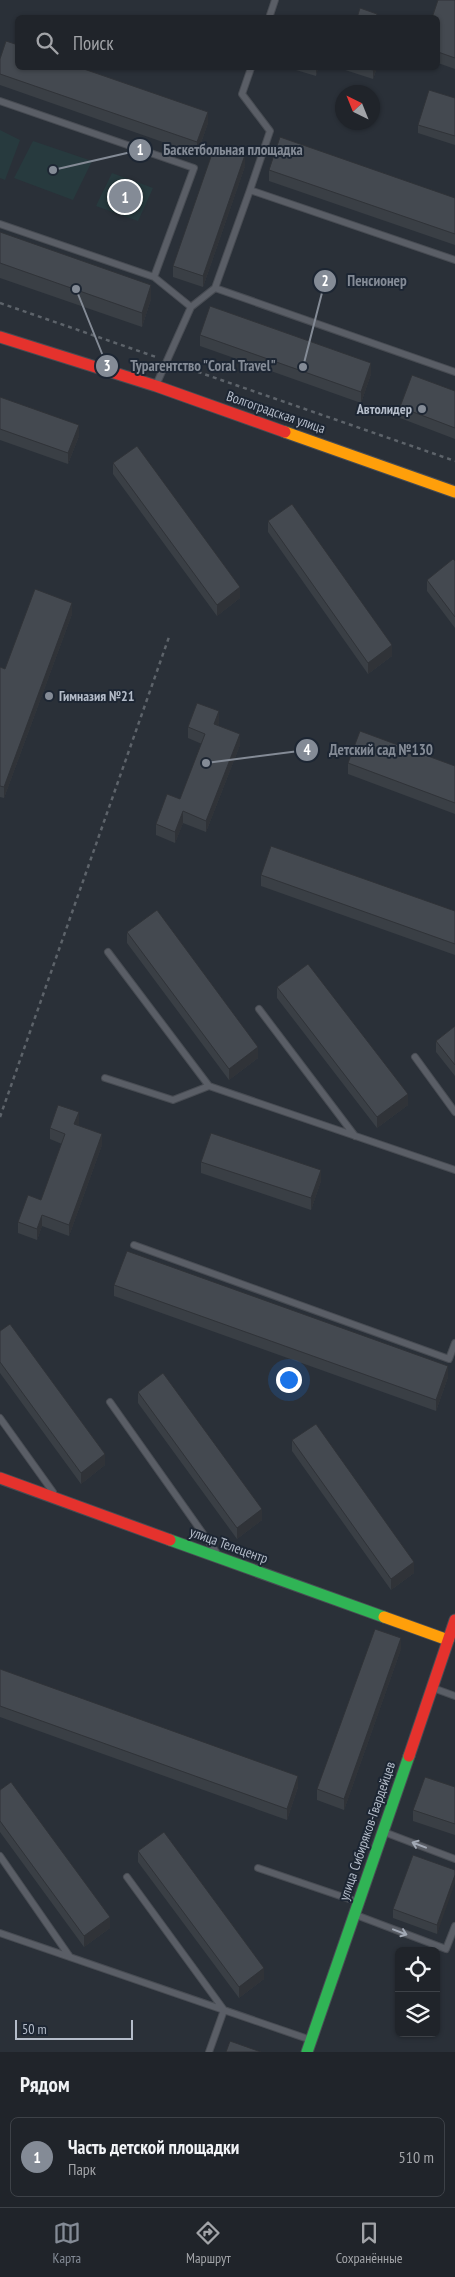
<!DOCTYPE html>
<html lang="ru">
<meta charset="utf-8">
<style>
:root{--surface:#20242a;--page:#2d3036;--text:#f1f3f6;--muted:#a2a4a8;--line:#3d4147;--accent:#848b96}
body{margin:0;font-family:"PT Sans Narrow",sans-serif;background:var(--page);color:var(--text)}
.controls{position:absolute;right:15px;bottom:15px;display:grid;overflow:hidden;border-radius:8px;box-shadow:0 1px 4px #0004}
.controls button{width:45px;height:45px;display:grid;place-items:center;padding:0;border:0;border-bottom:1px solid var(--line);background:var(--surface);color:var(--text);font:25px sans-serif}
.compass{position:absolute;left:335px;top:85px;width:45px;height:45px;border-radius:50%;background:var(--surface);box-shadow:0 1px 4px #0004;rotate:317deg}
.scale{position:absolute;left:15px;bottom:12px;width:118px;box-sizing:border-box;padding-left:5px;border:2px solid #b4bcc9;border-top:0;font-size:14px;line-height:18px;white-space:nowrap;color:#b4bcc9;-webkit-text-stroke:4px #1d2633;paint-order:stroke}
.you{position:absolute;left:288px;top:1379px;width:18px;height:18px;margin:-12px;border:4px solid #fff;border-radius:50%;background:#1a73e8;box-shadow:0 0 0 8px #1a73e833}
.badge{display:grid;place-items:center;width:32px;height:32px;border-radius:50%;background:var(--accent);color:#fff;font-size:16px;font-weight:700}
.pin{position:absolute;translate:-50% -50%;border:2px solid #fff;box-shadow:0 1px 5px #0006}
.list{margin:0;padding:0;list-style:none}
h2{display:flex;justify-content:space-between;align-items:center;height:65px;margin:0;padding:0 20px;font-size:21px}
h2 small{font-size:16px;font-weight:400;color:var(--muted)}
.list li{display:grid;grid-template-columns:32px 1fr auto;gap:15px;align-items:center;box-sizing:border-box;height:80px;margin:0 10px 10px;padding:0 10px;border:1px solid var(--line);border-radius:8px}
.list b{display:block;font-size:19px;white-space:nowrap}
.list p{margin:0;font-size:16px;white-space:nowrap;color:var(--muted)}
.list em{font-size:16px;font-style:normal;color:var(--muted)}
.icon{flex:none;width:28px;height:28px;fill:none;stroke:currentColor;stroke-width:2;stroke-linecap:round;stroke-linejoin:round}
.map{position:relative;flex:none;width:455px;height:2052px;overflow:hidden}
.search{position:absolute;background:var(--surface);box-shadow:0 1px 4px #0004;left:15px;right:15px;top:15px;height:55px;display:flex;align-items:center;gap:12px;box-sizing:border-box;padding:0 18px;border-radius:8px;color:var(--muted);font-size:19px}
.sheet{height:155px;background:var(--surface)}
nav{display:flex;justify-content:space-around;align-items:center;box-sizing:border-box;height:70px;border-top:1px solid var(--line);background:var(--surface);font-size:14px;color:var(--muted)}
nav a{display:grid;justify-items:center;gap:2px}
nav .on{color:var(--accent)}
.map>svg:first-child{display:block}
.green{fill:#273a3e}
.lines{fill:none;stroke-linecap:round;stroke-linejoin:round}
.lane-casing{stroke:#484c53;stroke-width:8}
.fast-casing{stroke:#484c53;stroke-width:13}
.slow-casing{stroke:#484c53;stroke-width:13}
.jam-casing{stroke:#484c53;stroke-width:13}
.path{stroke:#5d636a;stroke-width:2.5;stroke-dasharray:4 4;stroke-linecap:butt}
.lane{stroke:#5a5e66;stroke-width:6}
.fast{stroke:#30b455;stroke-width:11}
.slow{stroke:#ff9f0a;stroke-width:11}
.jam{stroke:#e5322d;stroke-width:11}
.wall{fill:#3a3f45}
.shaded-wall{fill:#303338}
.building{fill:#444950;stroke:#303338}
.oneway{stroke:#a2a9b5}
.poi-dot{fill:#848b96;stroke:#1d2633;stroke-width:2}
.labels{text-anchor:middle;stroke-width:4;stroke-linejoin:round;paint-order:stroke}
.poi-label{font-size:14px;font-weight:bold;fill:#b4bcc9;stroke:#1d2633;text-anchor:end}
.street-label{font-size:14px;fill:#b4bcc9;stroke:#1d2633}
.leader{fill:none;stroke:#848b96;stroke-width:2}
.callout-dot{fill:#848b96;stroke:#1d2633;stroke-width:2}
.mark-label{font-size:15px;text-anchor:middle;font-weight:bold;fill:#fff}
.callout-label{font-size:15px;text-anchor:middle;font-weight:bold;fill:#848b96;stroke:#1d2633;stroke-width:4;stroke-linejoin:round;paint-order:stroke}
</style>
<div class="map">
<svg width="455" height="2052" viewBox="0 0 455 2052">
<rect width="100%" height="100%" fill="#2a3038"/>
<path class="green" d="M0,130L20,140L5,180L0,178Z
M33,141L92,161L73,200L14,178Z
M112,173L153,188L138,221L96,206Z"/>
<g class="lines">
<defs>
<path id="lane" d="M269,18L275,0
M0,101L194,168L154,277L191,307
M250,190L270,131L242,94L251,68
M0,224L154,277
M215,288L455,372
M156,385L191,307L215,288L250,190L455,260
M108,952L209,1086L455,1170
M259,1009L355,1136
M415,1057L455,1112
M105,1078L173,1100L209,1086
M134,1245L449,1359L455,1343
M110,1402L216,1552
M0,1418L53,1492
M433,1688L455,1696
M384,1832L455,1859
M0,1856L70,1957
M258,1868L358,1902
M127,1877L224,2010L209,2052
M356,1915L446,1949L455,1926
M0,1933L311,2040"/>
<path id="fast" d="M170,1540L384,1617
M307,2052L409,1756"/>
<path id="slow" d="M285,432L455,492
M384,1617L448,1640"/>
<path id="jam" d="M0,337L156,386L285,432
M0,1478L170,1540
M409,1756L455,1620"/>
</defs>
<use href="#lane" class="lane-casing"/>
<use href="#fast" class="fast-casing"/>
<use href="#slow" class="slow-casing"/>
<use href="#jam" class="jam-casing"/>
<path class="path" d="M0,303L156,357
M175,364L455,461
M0,1117L169,637"/>
<use href="#lane" class="lane"/>
<use href="#fast" class="fast"/>
<use href="#slow" class="slow"/>
<use href="#jam" class="jam"/>
</g>
<path class="wall" d="M455,0V69L438,63V18Z
M0,59L208,123L197,154L0,85Z
M296,68H318L316,76L296,70Z
M339,68H377L373,79Z
M455,98V145L418,133V125Z
M245,166L203,287L173,277V266Z
M269,170L455,198V245L269,181Z
M0,232L151,299L142,327L0,278Z
M200,335L371,374L361,403L200,346Z
M455,391V439L400,418V407Z
M0,397L79,436L68,464L0,440Z
M113,463L240,598L217,616L113,474Z
M268,521L392,656L368,674L268,532Z
M455,561V628L427,591V580Z
M72,614L4,798L0,797V667L5,669Z
M219,722L218,725L240,745L206,832L183,823L175,843L156,835V824L180,799L202,744L188,738V727Z
M348,763L455,766V814L348,774Z
M261,875L455,911V955L261,886Z
M127,932L258,1058L229,1080L127,943Z
M277,987L408,1105L377,1128L277,998Z
M455,1026V1076L436,1052V1041Z
M79,1123L78,1125L102,1145L69,1236L42,1226L37,1240L18,1233V1222L41,1200L62,1144L50,1139V1128Z
M201,1162L321,1181L311,1210L201,1173Z
M114,1285L448,1377L436,1411L114,1296Z
M0,1331L105,1465L81,1484L0,1373Z
M138,1392L262,1520L237,1539L138,1403Z
M292,1440L414,1573L391,1590L292,1451Z
M401,1649L344,1810L317,1800V1789Z
M0,1669L298,1787L287,1820L0,1717Z
M455,1787V1835L413,1821V1810Z
M0,1790L110,1928L84,1947L0,1832Z
M138,1851L264,1979L239,1998L138,1862Z
M455,1870L437,1934L393,1918V1909Z"/>
<path class="shaded-wall" d="M316,68H318L316,76Z
M374,68H377L373,79V70Z
M208,112V123L197,154V142Z
M245,155V166L203,287V276Z
M151,285V299L142,327V313Z
M371,363V374L361,403V392Z
M79,425V436L68,464V453Z
M240,587V598L217,616V605Z
M72,603V614L4,798V787Z
M392,645V656L368,674V663Z
M219,711V722L214,735V724Z
M240,734V745L206,832V821Z
M183,811V823L175,843V832Z
M258,1047V1058L229,1080V1069Z
M408,1094V1105L377,1128V1117Z
M79,1112V1123L74,1135V1124Z
M102,1134V1145L69,1236V1225Z
M321,1170V1181L311,1210V1198Z
M42,1215V1226L37,1240V1229Z
M448,1366V1377L436,1411V1400Z
M105,1454V1465L81,1484V1473Z
M262,1509V1520L237,1539V1528Z
M414,1562V1573L391,1590V1579Z
M401,1638V1649L344,1810V1799Z
M298,1776V1787L287,1820V1809Z
M455,1875V1883L437,1934V1925Z
M110,1917V1928L84,1947V1936Z
M264,1968V1979L239,1998V1987Z"/>
<path class="building" d="M438,0H455V58L438,52V18H432Z
M360,8L377,14L376,18H357Z
M6,41L18,45V68H81L208,112L197,142L0,74V59Z
M365,68H374L373,70Z
M429,90L455,98V136L418,125Z
M280,137L455,198V234L269,170Z
M215,145L245,155L203,276L173,266Z
M0,232L151,285L142,313L0,263Z
M210,306L371,363L361,392L200,335Z
M412,375L455,391V428L400,407Z
M0,397L79,425L68,453L0,429Z
M137,446L240,587L217,605L113,463Z
M292,504L392,645L368,663L268,521Z
M453,559L455,561V617L427,580Z
M35,589L72,603L4,787L0,786V667L5,669Z
M197,703L219,711L214,724L240,734L206,821L183,811L175,832L156,824L167,794L180,799L205,734L188,727Z
M360,731L455,766V803L348,763Z
M271,846L455,911V944L261,875Z
M157,910L258,1047L229,1069L127,932Z
M308,964L408,1094L377,1117L277,987Z
M455,1026V1065L436,1041Z
M58,1105L79,1112L74,1124L102,1134L69,1225L42,1215L37,1229L18,1222L28,1195L41,1200L65,1134L50,1128Z
M211,1133L321,1170L311,1198L201,1162Z
M127,1251L448,1366L436,1400L114,1285Z
M10,1324L105,1454L81,1473L0,1362V1331Z
M163,1373L262,1509L237,1528L138,1392Z
M316,1424L414,1562L391,1579L292,1440Z
M375,1629L401,1638L344,1799L317,1789Z
M0,1669L298,1776L287,1809L0,1706Z
M425,1777L455,1787V1824L413,1810Z
M11,1782L110,1917L84,1936L0,1821V1790Z
M164,1832L264,1968L239,1987L138,1851Z
M413,1855L455,1870V1875L437,1925L393,1909Z
M230,2041L261,2052H226Z"/>
<defs><path id="oneway-shaft" d="M-6 0H5M1.5-3L5.5 0L1.5 3" fill="none" stroke-width="1.6" stroke-linecap="round" stroke-linejoin="round" transform="scale(1.25)"/></defs>
<g class="oneway">
<use href="#oneway-shaft" transform="translate(419 1845) rotate(-159)"/>
<use href="#oneway-shaft" transform="translate(400 1932) rotate(21)"/>
</g>
<g class="poi-dot">
<circle cx="422" cy="409" r="5"/>
<circle cx="49" cy="696" r="5"/>
</g>
<g class="labels">
<g class="poi-label">
<text x="412" y="414">Автолидер</text>
<text x="59" y="701" text-anchor="start">Гимназия №21</text>
</g>
<g class="street-label">
<text transform="translate(276 412) rotate(19)" y="5">Волгоградская улица</text>
<text transform="translate(229 1545) rotate(20)" y="5">улица Телецентр</text>
<text transform="translate(367 1831) rotate(-71)" y="5">улица Сибиряков-Гвардейцев</text>
</g>
</g>
<path class="leader" d="M53 170L140 150M303 367L325 281M76 289L107 366M206 763L307 750"/>
<g class="callout-dot">
<circle cx="53" cy="170" r="5"/>
<circle cx="303" cy="367" r="5"/>
<circle cx="76" cy="289" r="5"/>
<circle cx="206" cy="763" r="5"/>
<circle cx="140" cy="150" r="12"/>
<circle cx="325" cy="281" r="12"/>
<circle cx="107" cy="366" r="12"/>
<circle cx="307" cy="750" r="12"/>
</g>
<g class="mark-label">
<text x="140" y="155">1</text>
<text x="325" y="286">2</text>
<text x="107" y="371">3</text>
<text x="307" y="755">4</text>
</g>
<g class="callout-label">
<text x="233" y="155">Баскетбольная площадка</text>
<text x="377" y="286">Пенсионер</text>
<text x="203" y="371">Турагентство "Coral Travel"</text>
<text x="381" y="755">Детский сад №130</text>
</g>
</svg>
<div class="controls">
<button><svg class="icon" aria-label="locate" viewBox="0 0 24 24"><circle cx="12" cy="12" r="6"/><path d="M12 2v4M12 18v4M2 12h4M18 12h4"/></svg></button>
<button><svg class="icon" aria-label="layers" viewBox="0 0 24 24"><path d="M12 4l9 5-9 5-9-5zM3 14l9 5 9-5"/></svg></button>
</div>
<svg class="compass" viewBox="-18 -18 36 36"><path d="M0-13l5 13h-10z" fill="#e53935"/><path d="M0 13l5-13h-10z" fill="#a2a4a8"/></svg>
<div class="scale">50 m</div>
<div class="you"></div>
<div class="pin badge" style="left:125px;top:197px">1</div>
<div class="search"><svg class="icon" aria-label="search" viewBox="0 0 24 24"><circle cx="10" cy="10" r="6"/><path d="M15 15l6 6"/></svg>Поиск</div>
</div>
<section class="sheet">
<h2>Рядом<small></small></h2>
<ul class="list">
<li><span class="badge">1</span><div><b>Часть детской площадки</b><p>Парк</p></div><em>510 m</em></li>
</ul>
</section>
<nav>
<a class="on"><svg class="icon" aria-label="map" viewBox="0 0 24 24"><path d="M3 6l6-2 6 2 6-2v14l-6 2-6-2-6 2zM9 4v14M15 6v14"/></svg>Карта</a>
<a><svg class="icon" aria-label="directions" viewBox="0 0 24 24"><path d="M12 3l9 9-9 9-9-9zM9 14v-3h6M13 9l2 2-2 2"/></svg>Маршрут</a>
<a><svg class="icon" aria-label="saved" viewBox="0 0 24 24"><path d="M7 4h10v16l-5-4-5 4z"/></svg>Сохранённые</a>
</nav>
